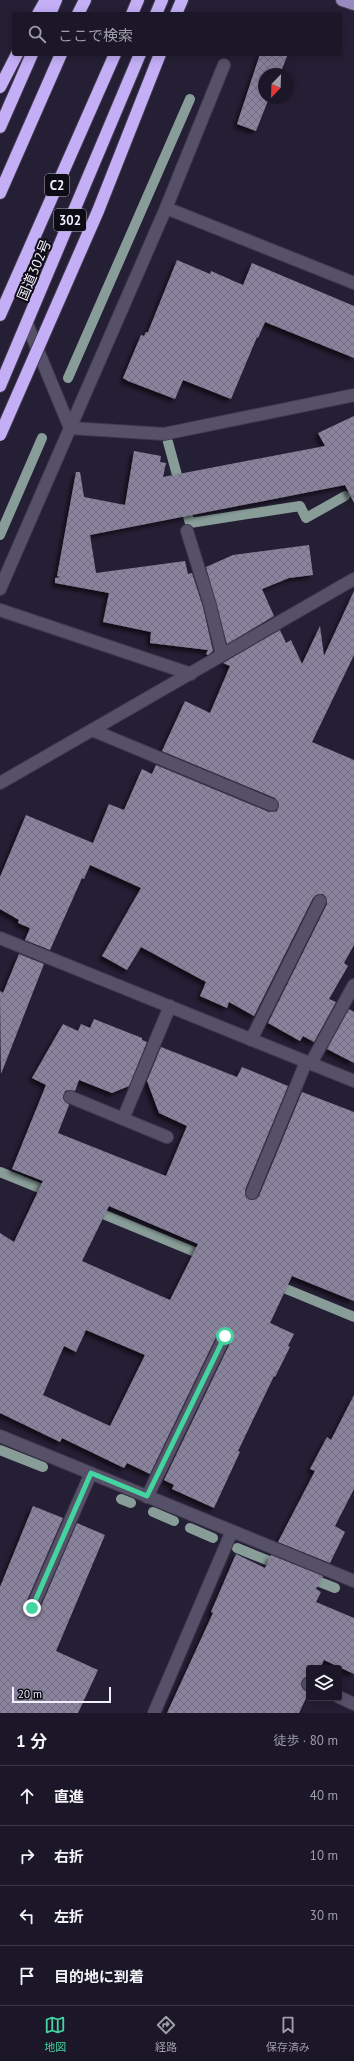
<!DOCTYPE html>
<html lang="ja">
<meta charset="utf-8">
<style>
:root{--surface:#1c1728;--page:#292434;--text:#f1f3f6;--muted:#a09fa8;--line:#3a3645;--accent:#43d4a0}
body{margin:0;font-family:"PT Sans","Noto Sans JP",sans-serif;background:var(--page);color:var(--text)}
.controls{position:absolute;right:12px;bottom:12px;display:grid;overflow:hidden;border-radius:4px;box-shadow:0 2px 10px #0003}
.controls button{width:36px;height:36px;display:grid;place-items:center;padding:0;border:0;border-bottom:1px solid var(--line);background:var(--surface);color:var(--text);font:20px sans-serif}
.compass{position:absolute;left:258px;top:68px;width:36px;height:36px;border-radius:50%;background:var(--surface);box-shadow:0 2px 10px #0003;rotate:203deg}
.scale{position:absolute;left:12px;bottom:10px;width:99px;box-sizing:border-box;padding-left:4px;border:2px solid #f1eefd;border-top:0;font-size:11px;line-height:14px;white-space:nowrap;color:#f1eefd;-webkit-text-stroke:3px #0d0b14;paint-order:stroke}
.stop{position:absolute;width:12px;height:12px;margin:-9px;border:3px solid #43d4a0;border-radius:50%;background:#fff}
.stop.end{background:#43d4a0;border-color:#fff;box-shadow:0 1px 4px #0008}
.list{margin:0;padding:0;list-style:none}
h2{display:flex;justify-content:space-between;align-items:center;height:52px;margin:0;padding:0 16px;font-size:17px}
h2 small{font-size:13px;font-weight:400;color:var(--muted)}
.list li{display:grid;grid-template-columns:26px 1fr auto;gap:12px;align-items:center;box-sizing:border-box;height:60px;padding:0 16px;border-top:1px solid var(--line)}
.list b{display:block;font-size:15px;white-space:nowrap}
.list em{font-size:13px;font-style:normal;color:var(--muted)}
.icon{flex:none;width:22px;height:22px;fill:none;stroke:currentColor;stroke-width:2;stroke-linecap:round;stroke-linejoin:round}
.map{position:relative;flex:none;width:354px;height:1713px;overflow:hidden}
.search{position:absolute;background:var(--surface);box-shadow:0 2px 10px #0003;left:12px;right:12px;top:12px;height:44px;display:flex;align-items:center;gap:10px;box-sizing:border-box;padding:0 14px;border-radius:4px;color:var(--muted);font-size:15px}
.sheet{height:292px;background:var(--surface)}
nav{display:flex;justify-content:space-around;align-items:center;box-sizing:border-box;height:56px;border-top:1px solid var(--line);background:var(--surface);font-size:11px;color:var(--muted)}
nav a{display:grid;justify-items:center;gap:2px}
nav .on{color:var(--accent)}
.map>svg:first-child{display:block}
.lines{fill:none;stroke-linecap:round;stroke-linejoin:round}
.stream{stroke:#889c98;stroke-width:10}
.building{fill:url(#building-cross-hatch);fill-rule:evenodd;filter:url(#shadow)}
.minor-casing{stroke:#413b4e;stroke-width:14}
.major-casing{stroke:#413b4e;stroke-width:14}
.highway-casing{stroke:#413b4e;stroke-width:14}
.minor{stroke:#575069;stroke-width:12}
.major{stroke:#9889be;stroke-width:12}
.highway{stroke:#c4aff7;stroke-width:12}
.highway-bridge-casing{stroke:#413b4e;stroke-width:14;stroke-linecap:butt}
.highway-bridge{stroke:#c4aff7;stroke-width:12}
.route{stroke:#43d4a0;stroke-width:5}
.labels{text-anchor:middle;stroke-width:4;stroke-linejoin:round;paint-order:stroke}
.shield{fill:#0d0b14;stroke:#adaab7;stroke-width:1}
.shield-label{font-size:13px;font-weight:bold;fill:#f1eefd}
.street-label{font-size:14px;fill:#f1eefd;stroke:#0d0b14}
</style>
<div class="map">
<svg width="354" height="1713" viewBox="0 0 354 1713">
<defs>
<pattern id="building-cross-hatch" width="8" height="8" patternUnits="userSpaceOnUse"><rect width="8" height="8" fill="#8a839e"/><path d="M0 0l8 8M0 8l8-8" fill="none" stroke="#736e81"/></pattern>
<filter id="shadow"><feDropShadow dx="-3.5" dy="3.5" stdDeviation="2" flood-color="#0009"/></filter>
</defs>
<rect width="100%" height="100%" fill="#251f35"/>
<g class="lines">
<path class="stream" d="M68,378L190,99
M168,442L180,486
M184,503L190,523L300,506L306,518L345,496
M0,535L42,438
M0,1172L52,1193
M93,1210L207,1257
M274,1284L354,1317
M0,1450L43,1467
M121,1499L131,1503
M153,1512L174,1521
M190,1528L213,1538
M237,1548L281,1566
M307,1577L335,1588"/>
</g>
<path class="building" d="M260,54H288L280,74H264V98H269L256,131L237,124Z
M177,260L210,274L211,271L243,285L252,263L354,306V358L265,322L258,338L257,337L231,399L183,380L175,399L128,381L123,378L141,335L144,336L146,332H148Z
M354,416V503L345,485L90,535L96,573L185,561L188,574L192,573L203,607L213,651L208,655L206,654L208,650L150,643L151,632L103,622L109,593L55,583V578L61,577L57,576L76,472H80L84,497L125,505L134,451L161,456L160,462L166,463L163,477L325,446L318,433Z
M309,545L313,575L289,578L262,589L274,616L227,644L206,567L233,555Z
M354,591V655L312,742L354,760V945L344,963L348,966L329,999L336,1002L314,1042L303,1036L300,1041L268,1023L327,904L326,897L323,894L316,895L313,898L254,1016L229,1002L227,1008L200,996L206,982L141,947L127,970L102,956L141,888L90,865L84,879L82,878L50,950L25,940L30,928L18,923L19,920L0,909V877L26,815L93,843L109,804L124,810L142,769L152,774L156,765L269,812L277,811L279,804L275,798L162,751L185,701L210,713L230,666L223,663L280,630L286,643L291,640L302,664L320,626L324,656Z
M19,954L44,964L1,1074L0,991L3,993Z
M349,1009L354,1012V1063L327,1049Z
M94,1019L142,1038V1040L147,1042L129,1086L112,1093L79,1080L75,1091L69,1090L65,1091L63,1098L69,1105L58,1133L166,1176L187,1126L159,1113L147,1081L161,1047L237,1077L242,1067L288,1086L245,1190L246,1197L250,1200L256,1199L259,1196L302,1092L354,1112V1301L292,1276L270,1323L294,1334L288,1346L290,1347L275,1377L274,1376L238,1451L240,1452L214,1508L172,1489L174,1485L164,1480L232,1339L231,1332L228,1329L221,1330L218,1333L150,1474L127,1463L124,1468L62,1438L60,1442L0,1413V1233L14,1242L43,1181L12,1169L46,1085L32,1078L63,1024L78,1031L81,1024L90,1028ZM109,1206L198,1244L170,1300L82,1261ZM86,1330L145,1355L110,1426L43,1395L64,1346L76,1352Z
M354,1395V1489L335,1526L345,1532L330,1563L278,1542L315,1471L310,1469L327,1437L331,1440Z
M33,1506L63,1518L25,1605L26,1612L29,1615L36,1614L39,1611L77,1523L105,1535L56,1651L98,1670L78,1713H0V1587Z
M236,1554L265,1568L271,1555L323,1576L316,1589L321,1592L316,1602L354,1618V1674L324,1660L320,1668H309V1676L304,1678L301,1684L304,1690L309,1692L299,1713H167L213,1613L211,1612Z"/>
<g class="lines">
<defs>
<path id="minor" d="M166,208L354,283
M27,324L70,428L164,434L354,395
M187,531L210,605L222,655
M0,589L166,208L224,65
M0,610L191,674
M92,730L272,805
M0,783L354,579
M0,938L354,1081
M251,1040L320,901
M311,1063L354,985
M70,1097L167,1137
M123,1119L170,1006
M252,1193L306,1062
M0,1436L354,1581
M147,1497L225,1336
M32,1608L91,1473
M308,1684H309
M339,1697L354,1704
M154,1713L232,1531"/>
<path id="major" d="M342,0L354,4"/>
<path id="highway" d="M38,14L46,0
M50,14L56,0
M78,14L85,0
M132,14L138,0
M156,14L162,0
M176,14L182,0
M0,87L17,54
M0,127L32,54
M0,193L61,54
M98,211L160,54
M0,315L115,54
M0,386L140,54"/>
</defs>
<use href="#minor" class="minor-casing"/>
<use href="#major" class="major-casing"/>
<use href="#highway" class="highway-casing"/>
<use href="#minor" class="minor"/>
<use href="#major" class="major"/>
<use href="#highway" class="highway"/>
<defs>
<path id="highway-bridge" d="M0,435L98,211"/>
</defs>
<use href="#highway-bridge" class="highway-bridge-casing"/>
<use href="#highway-bridge" class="highway-bridge"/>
</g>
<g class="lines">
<path class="route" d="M32,1608L91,1473L147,1496L225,1336"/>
</g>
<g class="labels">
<g class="shield">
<rect x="45" y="174" width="24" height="22" rx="3"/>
<rect x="54" y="209" width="32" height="22" rx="3"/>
</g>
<g class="shield-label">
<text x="57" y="190">C2</text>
<text x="70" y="225">302</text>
</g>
<g class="street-label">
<text transform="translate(34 270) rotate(-67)" y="5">国道302号</text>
</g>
</g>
</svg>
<div class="controls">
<button><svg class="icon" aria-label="layers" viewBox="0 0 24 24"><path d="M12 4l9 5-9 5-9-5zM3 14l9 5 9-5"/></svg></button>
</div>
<svg class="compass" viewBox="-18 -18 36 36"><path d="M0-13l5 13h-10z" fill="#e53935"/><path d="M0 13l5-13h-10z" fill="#a09fa8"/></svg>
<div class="scale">20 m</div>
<div class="stop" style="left:225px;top:1336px"></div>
<div class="stop end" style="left:32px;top:1608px"></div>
<div class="search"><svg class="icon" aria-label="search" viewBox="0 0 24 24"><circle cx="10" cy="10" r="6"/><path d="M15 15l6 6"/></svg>ここで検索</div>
</div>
<section class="sheet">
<h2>1 分<small>徒歩 · 80 m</small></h2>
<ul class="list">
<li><svg class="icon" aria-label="ahead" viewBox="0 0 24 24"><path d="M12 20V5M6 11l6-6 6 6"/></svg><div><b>直進</b></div><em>40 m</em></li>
<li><svg class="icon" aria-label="right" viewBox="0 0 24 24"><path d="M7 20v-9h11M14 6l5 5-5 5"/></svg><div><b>右折</b></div><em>10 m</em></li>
<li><svg class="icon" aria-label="left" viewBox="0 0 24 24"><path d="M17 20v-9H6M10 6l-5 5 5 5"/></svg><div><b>左折</b></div><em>30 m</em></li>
<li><svg class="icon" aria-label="arrive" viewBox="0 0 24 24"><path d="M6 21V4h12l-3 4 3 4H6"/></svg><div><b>目的地に到着</b></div></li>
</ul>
</section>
<nav>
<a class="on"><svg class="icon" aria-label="map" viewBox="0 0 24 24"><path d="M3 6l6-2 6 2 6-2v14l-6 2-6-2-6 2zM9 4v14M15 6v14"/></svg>地図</a>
<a><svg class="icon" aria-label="directions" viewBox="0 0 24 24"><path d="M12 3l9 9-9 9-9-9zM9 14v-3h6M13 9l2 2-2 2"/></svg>経路</a>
<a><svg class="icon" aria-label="saved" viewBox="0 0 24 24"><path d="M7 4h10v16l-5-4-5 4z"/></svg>保存済み</a>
</nav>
